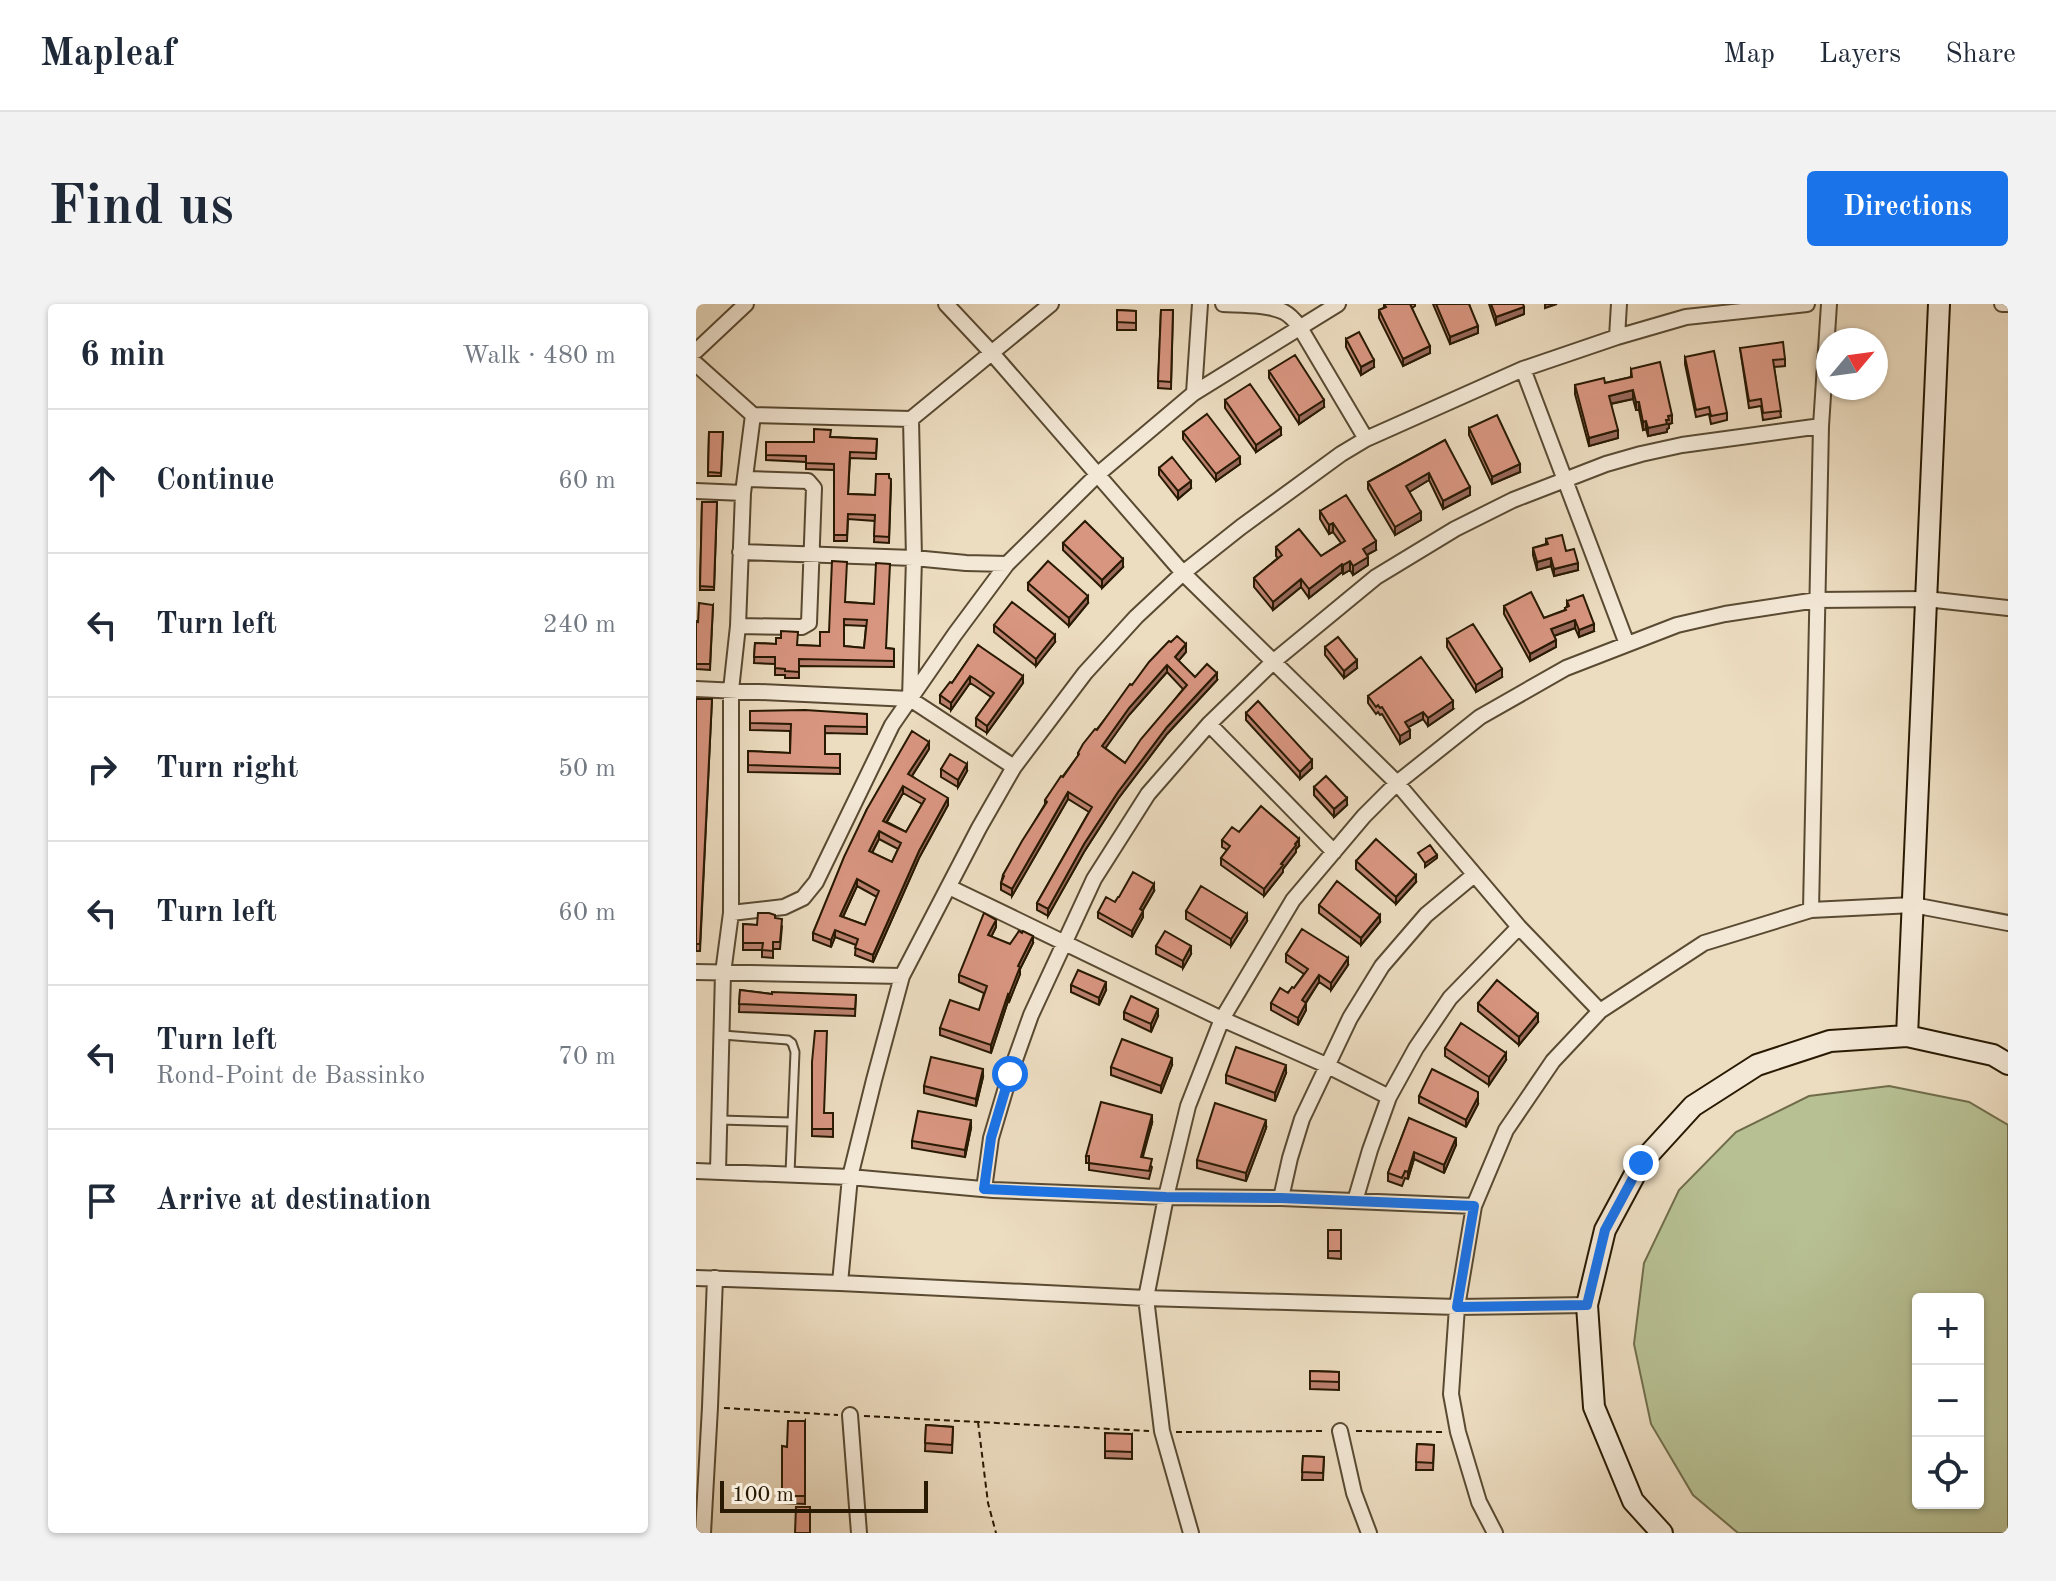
<!DOCTYPE html>
<meta charset="utf-8">
<style>
:root{--surface:#fff;--page:#f2f2f3;--text:#1f2937;--muted:#747a83;--line:#e0e1e3;--accent:#1a73e8}
body{margin:0;font-family:"Old Standard TT",serif;background:var(--page);color:var(--text)}
.controls{position:absolute;right:24px;bottom:24px;display:grid;overflow:hidden;border-radius:8px;box-shadow:0 2px 6px #0004}
.controls button{width:72px;height:72px;display:grid;place-items:center;padding:0;border:0;border-bottom:2px solid var(--line);background:var(--surface);color:var(--text);font:40px sans-serif}
.compass{position:absolute;left:1120px;top:24px;width:72px;height:72px;border-radius:50%;background:var(--surface);box-shadow:0 2px 6px #0004;rotate:61deg}
.scale{position:absolute;left:24px;bottom:20px;width:208px;box-sizing:border-box;padding-left:8px;border:4px solid #281902;border-top:0;font-size:22px;line-height:28px;white-space:nowrap;color:#281902;-webkit-text-stroke:6px #f3e8d6;paint-order:stroke}
.stop{position:absolute;width:24px;height:24px;margin:-18px;border:6px solid #1a73e8;border-radius:50%;background:#fff}
.stop.end{background:#1a73e8;border-color:#fff;box-shadow:0 2px 8px #0008}
.list{margin:0;padding:0;list-style:none}
h2{display:flex;justify-content:space-between;align-items:center;height:104px;margin:0;padding:0 32px;font-size:34px}
h2 small{font-size:26px;font-weight:400;color:var(--muted)}
.list li{display:grid;grid-template-columns:52px 1fr auto;gap:24px;align-items:center;box-sizing:border-box;height:144px;padding:0 32px;border-top:2px solid var(--line)}
.list b{display:block;font-size:30px;white-space:nowrap}
.list p{margin:0;font-size:26px;white-space:nowrap;color:var(--muted)}
.list em{font-size:26px;font-style:normal;color:var(--muted)}
.icon{flex:none;width:44px;height:44px;fill:none;stroke:currentColor;stroke-width:2;stroke-linecap:round;stroke-linejoin:round}
.map{position:relative;flex:none;width:1312px;height:1229px;overflow:hidden;border-radius:8px}
header{display:flex;align-items:center;gap:48px;box-sizing:border-box;height:112px;padding:0 40px;background:var(--surface);border-bottom:2px solid var(--line)}
header strong{font-size:38px}
nav{display:flex;gap:44px;margin-inline-start:auto;font-size:28px}
.intro{display:flex;align-items:center;justify-content:space-between;box-sizing:border-box;height:192px;padding:0 48px}
h1{margin:0;font-size:56px}
.button{padding:20px 36px;border-radius:8px;background:var(--accent);color:#fff;font-size:28px;font-weight:700}
main{display:flex;gap:48px;padding:0 48px}
aside{flex:1;background:var(--surface);border-radius:8px;box-shadow:0 2px 6px #0004}
.map>svg:first-child{display:block}
.green{fill:#b7c093;stroke:#706c4a;stroke-width:2;fill-rule:evenodd}
.lines{fill:none;stroke-linecap:round;stroke-linejoin:round}
.lane-casing{stroke:#594a32;stroke-width:11}
.street-casing{stroke:#594a32;stroke-width:18}
.secondary-casing{stroke:#281902;stroke-width:24}
.path{stroke:#281902;stroke-width:2;stroke-dasharray:6 4;stroke-linecap:butt}
.lane{stroke:#f3e8d6;stroke-width:7}
.street{stroke:#f3e8d6;stroke-width:14}
.secondary{stroke:#f3e8d6;stroke-width:20}
.wall{fill:#ba806e;stroke:#281902;stroke-width:2;fill-rule:evenodd}
.shaded-wall{fill:#97685a;stroke:#281902;stroke-width:2}
.building{fill:#d89580;stroke:#281902;stroke-width:2;fill-rule:evenodd}
.route{stroke:#1a73e8;stroke-width:10}
</style>
<header>
<strong>Mapleaf</strong>
<nav><a>Map</a><a>Layers</a><a>Share</a></nav>
</header>
<div class="intro"><h1>Find us</h1><a class="button">Directions</a></div>
<main>
<aside>
<h2>6 min<small>Walk · 480 m</small></h2>
<ul class="list">
<li><svg class="icon" aria-label="ahead" viewBox="0 0 24 24"><path d="M12 20V5M6 11l6-6 6 6"/></svg><div><b>Continue</b></div><em>60 m</em></li>
<li><svg class="icon" aria-label="left" viewBox="0 0 24 24"><path d="M17 20v-9H6M10 6l-5 5 5 5"/></svg><div><b>Turn left</b></div><em>240 m</em></li>
<li><svg class="icon" aria-label="right" viewBox="0 0 24 24"><path d="M7 20v-9h11M14 6l5 5-5 5"/></svg><div><b>Turn right</b></div><em>50 m</em></li>
<li><svg class="icon" aria-label="left" viewBox="0 0 24 24"><path d="M17 20v-9H6M10 6l-5 5 5 5"/></svg><div><b>Turn left</b></div><em>60 m</em></li>
<li><svg class="icon" aria-label="left" viewBox="0 0 24 24"><path d="M17 20v-9H6M10 6l-5 5 5 5"/></svg><div><b>Turn left</b><p>Rond-Point de Bassinko</p></div><em>70 m</em></li>
<li><svg class="icon" aria-label="arrive" viewBox="0 0 24 24"><path d="M6 21V4h12l-3 4 3 4H6"/></svg><div><b>Arrive at destination</b></div></li>
</ul>
</aside>
<div class="map">
<svg width="1312" height="1229" viewBox="0 0 1312 1229">
<rect width="100%" height="100%" fill="#ecdcc0"/>
<filter id="stains"><feTurbulence type="fractalNoise" baseFrequency=".0025" numOctaves="4"/><feColorMatrix values="0 0 0 0 .2 0 0 0 0 .09 0 0 0 0 .02 0 0 0 .5 -.17"/></filter>
<radialGradient id="worn" r=".72"><stop offset=".6" stop-color="#630" stop-opacity="0"/><stop offset="1" stop-color="#630" stop-opacity=".3"/></radialGradient>
<path class="green" d="M1193,782L1273,798L1312,821V1229H1042L997,1191L955,1120L938,1040L948,959L983,886L1040,828L1113,792ZM1222,995H1282V1199H1222Z"/>
<g class="lines">
<defs>
<path id="lane" d="M27,731L92,736L96,739L99,748L94,869
M24,816L95,818"/>
<path id="street" d="M250,0L295,48L487,269L701,479L823,623L904,707
M527,0C545,1 572,0 588,8C594,11 599,17 603,22L670,135
M1306,0H1312
M921,33L923,0
M0,47L50,0
M0,60L57,111L215,115L355,0
M827,65L931,340
M498,89L504,0
M0,187L47,189
M44,248L218,254L270,259L311,260
M42,322L106,323L113,319L118,184L112,177L50,175
M0,385L214,395L318,463
M214,395L218,254L215,115
M513,420L638,548
M253,583L526,715L630,761L693,793
M1115,606L1125,122L1133,0
M35,609L88,603L107,594L120,578L196,421L259,330L311,260L401,171L498,89L642,0
M0,668L206,672
M0,867L154,873L297,886L470,893L585,894L778,902
M22,867L27,669L35,609V386L42,322L47,189L57,111
M288,885L295,834L314,770L335,711L398,575L452,490L513,420L578,357L680,273L759,225L817,196L910,160L945,150L986,141L1125,122
M585,894L594,854L606,815L654,714L686,662L730,611L778,571
M659,897L674,846L693,793L720,744L754,694L823,623
M0,974L144,979L450,994L761,1003L891,1001
M144,979L154,873L178,776L206,672L283,524L318,463L389,369L440,313L487,269L545,223L645,150L670,135L827,65L921,33L990,13L1111,0
M154,1111L163,1229
M644,1127L658,1189L673,1229
M7,1229L14,1103L19,974
M495,1229L466,1127L450,994L470,893L492,802L526,715L597,596L668,512L701,479L784,413L870,364L981,321L1029,310L1121,296L1230,295L1312,304
M799,1229L783,1198L762,1128L755,1090L761,1003L778,902L810,826L857,757L904,707L1008,639L1115,606L1217,601L1312,619"/>
<path id="secondary" d="M1211,732L1243,0
M966,1229L937,1197L898,1103L891,1001L909,926L945,859L997,802L1061,761L1134,737L1211,732L1297,751L1312,760"/>
</defs>
<use href="#lane" class="lane-casing"/>
<use href="#street" class="street-casing"/>
<use href="#secondary" class="secondary-casing"/>
<path class="path" d="M28,1104L142,1111
M168,1112L453,1127
M282,1118L292,1199L300,1229
M660,1127L749,1128
M480,1128L629,1127"/>
<use href="#lane" class="lane"/>
<use href="#street" class="street"/>
<use href="#secondary" class="secondary"/>
</g>
<path class="wall" d="M688,0H719V2L716,4L734,49L707,62L683,14V6L688,4Z
M737,0H773L782,29L754,40Z
M793,0H827L828,10L800,21Z
M421,6L440,7V26H421Z
M465,6H477L475,85L462,84Z
M650,35L678,63L665,71L650,43Z
M1044,44L1089,55V62L1078,63L1085,113L1067,116L1065,102L1053,104Z
M989,53L1031,109V116L1015,120L1013,110L1000,113L989,60Z
M935,65L976,119L973,120V124L971,125V128L952,132L950,125L947,126L943,106H940L937,95L915,100L922,134L893,142L879,90V81L909,79L935,73Z
M573,67L628,103L603,120L573,74Z
M529,96L585,131L560,148L529,104Z
M773,124L824,168L796,180L773,131Z
M13,128H27L25,172H12Z
M487,128L544,160L520,177L487,135Z
M134,133L181,135L180,155L154,154L152,190L179,191L193,174L195,180L193,239L178,238L179,217L152,215L151,237H138V166L110,165V158L70,156V138H118Z
M749,136L774,191L747,205L733,176L713,188L725,216L699,231L672,185V178Z
M463,164L495,184L482,195L463,171Z
M6,198H21L18,286H4Z
M624,207L680,246L671,251L672,261L657,271L654,266L647,270L646,268L613,294L605,283L577,306L558,283V274L582,254L580,252V243L625,252L645,239L637,228L633,230L624,215Z
M850,235L870,247L882,266L858,272L855,262L841,266L837,251V244L850,240Z
M367,239L427,263L406,284L367,246Z
M332,279L392,299L373,322L332,286Z
M871,297L898,327L883,333L879,324L858,332L860,343L834,357L808,310V302L848,314L869,306V304L871,303Z
M149,298L178,300L190,344L198,345V363L103,362V374H89V371H79V360L58,359L59,339L80,340L85,334L101,341L124,342L133,328ZM148,321L170,322L168,344L148,342Z
M17,301L14,366L0,365V317L2,318Z
M298,321L359,338L340,362L298,328Z
M751,335L806,373L780,388L751,343Z
M282,341L327,379L291,429L280,422V414L295,393L279,382L274,379L255,406L244,399V391L256,379Z
M629,343L661,364L648,374L629,351Z
M490,348L482,357L499,373L521,376L471,430L422,495L388,548L352,612L341,606V599L393,508L372,495L316,592L305,586V579L307,571L349,500V496L382,452V449L436,381ZM471,368L487,385L429,459L409,444L433,411Z
M672,392L757,405L732,422L727,415L712,423L714,434L704,440L686,410L684,411L682,408L680,410L672,399Z
M0,395H16L4,647H0Z
M54,407L171,410V430L129,429V450H144V470L52,468V447L94,449V427L54,426Z
M550,409L616,464L604,475L550,416Z
M233,445L216,472L252,501L223,554L177,658L159,651L160,641L139,633L135,643L117,636V629L171,505ZM207,489L226,500L210,528L191,518ZM183,535L202,545L196,558L176,549ZM161,582L181,593L169,621L147,613Z
M245,465L271,467L262,483L245,473Z
M618,483L651,501L638,513L618,491Z
M543,528L603,542L600,545V548L587,565V568L568,592L525,561V554L531,546L526,543V536Z
M660,557L720,578L700,600L660,565Z
M458,587L447,606V613L436,633L402,614V608L419,598L423,593Z
M623,601L684,618L665,641L623,609Z
M490,607L551,617L535,642L490,615Z
M79,614L86,622L84,645H77V654L66,653V646H47V620L61,621Z
M300,623L295,633L314,640L337,639L324,665V670L313,698L312,697L295,749L244,731V724L283,706L288,689L263,678V671Z
M460,642L495,650L487,664L460,650Z
M590,650L652,661L635,686L623,678L610,699V706L602,721L575,706V699L598,684L608,670L590,658Z
M375,681L410,686L403,701L375,688Z
M44,686L76,690L160,691L159,712L43,708Z
M782,699L842,718L823,741L782,707Z
M428,708L462,712L455,728L428,715Z
M749,744L810,756L793,781L749,752Z
M116,758L128,809H137V833L116,832Z
M476,761L465,789L415,771V763Z
M590,769L579,797L530,779V771Z
M287,773L280,802L228,789V782Z
M723,792L782,800L770,823L723,799Z
M713,814L760,841L748,869L718,855L712,875L709,874L706,882L692,877V869Z
M456,819L446,853L456,863L453,875L393,866V859H390V852Z
M275,824L269,853L216,844V837Z
M570,824L550,877L501,864V856Z
M632,926H645V955L632,954Z
M614,1067L643,1068V1086L614,1085Z
M109,1117V1200L86,1199V1142L91,1143Z
M230,1121L257,1123L256,1149L229,1147Z
M436,1130V1155L409,1154V1147Z
M721,1140L738,1141L737,1166H720Z
M607,1152L628,1153L627,1176H606Z"/>
<path class="shaded-wall" d="M849,0H861L849,4Z
M828,3V10L800,21V13Z
M782,22V29L754,40V33Z
M734,42V49L707,62V55Z
M678,56V63L665,71V63Z
M937,86V95L913,100V92Z
M628,96V103L603,120V112Z
M940,98H943V106H940Z
M976,111V119L973,120V124L971,125V128L952,132V124L970,116L972,112Z
M950,117V125L947,126V118Z
M585,124V131L560,148V141Z
M922,126V134L893,142V134Z
M544,153V160L520,177V170Z
M824,160V168L796,180V173Z
M733,169V176L710,190V182Z
M495,177V184L482,195V187Z
M774,183V191L747,205V197Z
M725,208V216L699,231V223Z
M637,219V228L633,230V221Z
M680,237V246L667,253V245Z
M672,253V261L657,271V262Z
M855,254V262L841,266V258Z
M427,255V263L406,284V276Z
M654,257V266L647,270V261Z
M882,259V266L858,272V265Z
M646,260V268L613,294V285Z
M605,275V283L577,306V298Z
M392,292V299L373,322V314Z
M879,316V324L855,333V325Z
M898,320V327L883,333V326Z
M359,331V338L340,362V355Z
M860,336V343L834,357V350Z
M490,340V348L479,361V353Z
M661,356V364L648,374V367Z
M471,361V368L433,411L406,449V442L433,404Z
M806,365V373L780,388V381Z
M521,369V376L471,430L422,495L388,548L352,612V605L388,540L422,488L471,423Z
M274,372V379L255,406V399Z
M327,372V379L291,429V422Z
M757,397V405L732,422V414Z
M727,408V415L709,425V418Z
M714,426V434L704,440V432Z
M233,438V445L212,478V470Z
M616,456V464L604,475V468Z
M271,460V467L262,483V476Z
M207,482V489L187,524V517Z
M372,488V495L316,592V585Z
M252,494V501L223,554L177,658V651L223,547Z
M651,494V501L638,513V505Z
M183,527V535L173,554V547Z
M603,535V542L600,545V548L587,565V568L568,592V585Z
M741,551V554L729,563V559Z
M720,571V578L700,600V593Z
M161,575V582L144,619V612Z
M458,580V587L444,611V605Z
M447,607V613L436,633V627Z
M551,610V617L535,642V635Z
M684,611V618L665,641V634Z
M300,616V623L292,639V631Z
M139,626V633L135,643V636Z
M337,632V639L324,665V670L313,698V691L322,662Z
M495,642V650L487,664V657Z
M652,654V661L635,686V679Z
M623,671V678L606,704V696Z
M410,678V686L403,701V694Z
M312,690V697L295,749V741Z
M610,699V706L602,721V714Z
M462,705V712L455,728V720Z
M842,710V718L823,741V733Z
M810,749V756L793,781V773Z
M476,754V761L465,789V782Z
M590,761V769L579,797V789Z
M287,765V773L280,802V795Z
M782,793V800L770,823V816Z
M456,811V819L445,860V853Z
M275,816V824L269,853V846Z
M570,816V824L550,877V869Z
M760,834V841L748,869V861Z
M718,848V855L712,875V868Z"/>
<path class="building" d="M688,0H714L734,42L707,55L683,6L690,3Z
M740,0H773L782,22L754,33Z
M795,0H827L828,3L800,13Z
M421,6L440,7V19L421,18Z
M465,6H477L475,78L462,77Z
M663,28L678,56L665,63L650,35Z
M1087,38L1089,55L1077,56L1085,107L1067,109L1065,95L1053,97L1044,44Z
M1018,47L1031,109L1015,112L1013,103L1000,106L989,53Z
M599,51L628,96L603,112L573,67Z
M964,58L976,111L972,112L973,116H970L971,120L952,124L950,117L947,118L943,98H940L937,86L913,92L922,126L893,134L879,81L908,74L909,79L936,73L935,65Z
M554,80L585,124L560,141L529,96Z
M511,110L544,153L520,170L487,128Z
M801,111L824,160L796,173L773,124Z
M118,125L135,126L134,133L181,135L180,149L154,148L152,190L179,191L180,170H193V174L195,175L193,233L178,232L179,211L152,210L151,231H138V160L110,159V152L70,151V138H118Z
M13,128H27L25,169L12,168Z
M749,136L774,183L747,197L733,169L710,182L725,208L699,223L672,178Z
M476,153L495,177L482,187L463,164Z
M650,191L680,237L667,245L672,253L657,262L654,257L647,261L646,260L613,285L605,275L577,298L558,274L586,251L580,243L603,225L625,252L649,237L637,219L633,221L624,207Z
M6,198H21L18,283L4,282Z
M389,217L427,255L406,276L367,239Z
M866,231L870,247L878,245L882,259L858,265L855,254L841,258L837,244L852,240L850,235Z
M136,257L151,258L149,298L178,300L180,259L194,260L190,344L198,345V357L103,355V368L89,367V365L79,364V353H58L59,339L80,340V334H85V327L102,328L101,341L124,342V328H133ZM148,315L171,316L168,344L148,342Z
M352,257L392,292L373,314L332,279Z
M835,288L848,314L870,306L869,304L873,302L871,297L887,291L898,320L883,326L879,316L855,325L860,336L834,350L808,302Z
M316,298L359,331L340,355L298,321Z
M3,299L17,301L14,360H0V317L2,318Z
M777,320L806,365L780,381L751,335Z
M481,332L490,340L479,353L499,373L511,360L521,369L471,423L422,488L388,540L352,605L341,599L396,503L372,488L316,585L305,579L308,572L307,571L326,537L351,498L349,496L365,472L367,473L383,450L382,449L387,440L399,425L401,426L434,380L436,381L453,358L473,337L475,338ZM471,361L491,381L445,435L429,459L406,442L433,404Z
M642,333L661,356L648,367L629,343Z
M282,341L327,372L291,422L280,414L298,389L279,375L274,372L255,399L244,391L254,378L256,379Z
M725,353L757,397L732,414L727,408L709,418L714,426L704,432L686,403L684,404L682,401L680,403L672,392Z
M0,395H16L4,640H0Z
M562,397L616,456L604,468L550,409Z
M109,406L171,410V423L129,422V450H144V464L52,461V447L94,449L95,420L54,419V407Z
M216,427L233,438L212,470L252,494L223,547L177,651L159,644L162,635L139,626L135,636L117,629L148,553L171,505ZM207,482L229,495L210,528L187,517ZM183,527L205,539L196,558L173,547ZM161,575L183,587L169,621L144,612Z
M254,450L271,460L262,476L245,465Z
M630,472L651,494L638,505L618,483Z
M565,502L603,535L599,540L600,541L585,560L587,561L568,585L525,554L534,542L526,536L536,523L543,528Z
M680,535L720,571L700,593L660,557Z
M734,541L741,551L729,559L722,549Z
M437,568L458,580L444,605L447,607L436,627L402,608L410,593L419,598L422,593H423Z
M641,577L684,611L665,634L623,601Z
M505,582L551,610L535,635L490,607Z
M62,609H73L79,611V614L86,615L84,638H77V647L66,646L67,639H47V620L61,621Z
M288,609L300,616L292,631L314,640L323,627L326,629L327,627L337,632L322,662L324,663L313,691L312,690L295,741L244,724L254,696L283,706L291,682L263,671Z
M606,625L652,654L635,679L623,671L606,696L610,699L602,714L575,699L584,684L592,689L596,683L598,684L612,665L590,650Z
M469,627L495,642L487,657L460,642Z
M382,666L410,678L403,694L375,681Z
M801,676L842,710L823,733L782,699Z
M44,686L76,690V688L160,691L159,705L43,700Z
M435,692L462,705L455,720L428,708Z
M765,719L810,749L793,773L749,744Z
M119,727H131L128,809H137V825H116V758Z
M426,735L476,754L465,782L415,763Z
M540,743L590,761L579,789L530,771Z
M235,753L287,765L280,795L228,782Z
M736,765L782,788V793L770,816L723,792Z
M405,798L456,811L445,853L456,855L453,867L393,859V852H390Z
M519,799L570,816L550,869L501,856Z
M222,807L275,816L269,846L216,837Z
M713,814L760,834L748,861L718,848L712,868L709,867L706,874L692,869Z
M632,926H645V947H632Z
M614,1067L643,1068V1078L614,1077Z
M92,1117H109V1192H86V1142L91,1143Z
M230,1121L257,1123L256,1141L229,1139Z
M409,1129L436,1130V1148L409,1147Z
M721,1140L738,1141L737,1159L720,1158Z
M607,1152L628,1153L627,1169L606,1168Z
M100,1203H114V1229H99Z"/>
<g class="lines">
<path class="route" d="M314,770L295,834L288,885L470,893L585,894L778,902L761,1003L891,1001L909,926L945,859"/>
</g>
<rect width="100%" height="100%" filter="url(#stains)"/>
<rect width="100%" height="100%" fill="url(#worn)"/>
</svg>
<div class="controls">
<button>+</button>
<button>−</button>
<button><svg class="icon" aria-label="locate" viewBox="0 0 24 24"><circle cx="12" cy="12" r="6"/><path d="M12 2v4M12 18v4M2 12h4M18 12h4"/></svg></button>
</div>
<svg class="compass" viewBox="-18 -18 36 36"><path d="M0-13l5 13h-10z" fill="#e53935"/><path d="M0 13l5-13h-10z" fill="#747a83"/></svg>
<div class="scale">100 m</div>
<div class="stop" style="left:314px;top:770px"></div>
<div class="stop end" style="left:945px;top:859px"></div>
</div>
</main>
